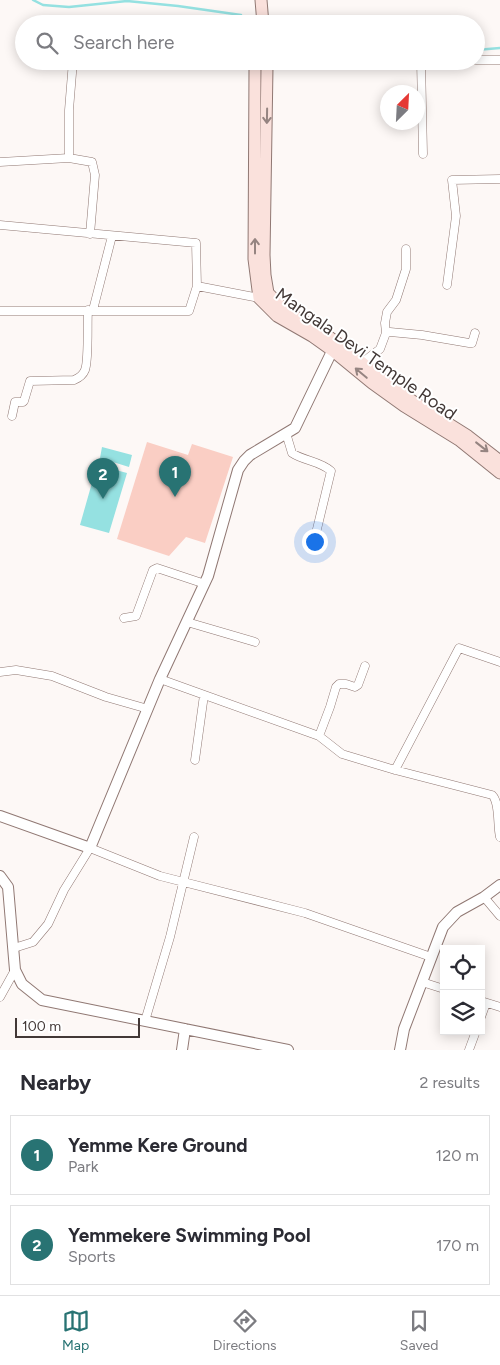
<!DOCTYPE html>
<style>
:root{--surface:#fff;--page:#f2f2f3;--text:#2b2b33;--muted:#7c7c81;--line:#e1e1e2;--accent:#287373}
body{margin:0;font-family:Figtree,sans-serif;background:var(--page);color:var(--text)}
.controls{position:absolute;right:15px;bottom:15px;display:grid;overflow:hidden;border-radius:0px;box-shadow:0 2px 12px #0003}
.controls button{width:45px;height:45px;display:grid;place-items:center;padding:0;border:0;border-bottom:1px solid var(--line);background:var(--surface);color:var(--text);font:25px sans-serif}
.compass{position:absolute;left:380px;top:85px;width:45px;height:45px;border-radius:50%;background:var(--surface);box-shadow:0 2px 12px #0003;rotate:24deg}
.scale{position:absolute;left:15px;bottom:12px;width:125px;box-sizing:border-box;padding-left:5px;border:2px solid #423836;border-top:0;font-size:14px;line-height:18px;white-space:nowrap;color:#423836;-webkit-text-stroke:4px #fff;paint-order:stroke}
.you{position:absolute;left:314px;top:541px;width:18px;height:18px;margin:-12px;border:4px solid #fff;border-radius:50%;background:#1a73e8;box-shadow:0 0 0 8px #1a73e833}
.badge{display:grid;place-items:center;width:32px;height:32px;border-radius:50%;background:var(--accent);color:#fff;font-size:16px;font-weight:700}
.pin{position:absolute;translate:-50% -41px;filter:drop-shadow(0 1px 2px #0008)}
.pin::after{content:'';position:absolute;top:26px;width:18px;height:15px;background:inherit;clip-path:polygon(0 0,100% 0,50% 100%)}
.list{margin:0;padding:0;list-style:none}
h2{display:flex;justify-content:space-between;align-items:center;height:65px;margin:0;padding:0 20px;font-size:21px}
h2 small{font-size:16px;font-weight:400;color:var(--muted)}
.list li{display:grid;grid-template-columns:32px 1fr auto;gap:15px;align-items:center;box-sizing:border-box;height:80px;margin:0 10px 10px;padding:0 10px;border:1px solid var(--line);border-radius:0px}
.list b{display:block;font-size:19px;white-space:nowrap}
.list p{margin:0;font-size:16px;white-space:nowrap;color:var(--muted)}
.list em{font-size:16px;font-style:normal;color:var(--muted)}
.icon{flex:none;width:28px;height:28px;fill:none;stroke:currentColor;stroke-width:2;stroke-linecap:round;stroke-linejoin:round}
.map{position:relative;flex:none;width:500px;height:1050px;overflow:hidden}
.search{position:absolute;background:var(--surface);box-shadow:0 2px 12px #0003;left:15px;right:15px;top:15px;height:55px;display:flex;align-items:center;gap:12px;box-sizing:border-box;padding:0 18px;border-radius:28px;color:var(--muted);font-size:19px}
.sheet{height:245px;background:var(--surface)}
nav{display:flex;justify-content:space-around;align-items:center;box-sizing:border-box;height:70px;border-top:1px solid var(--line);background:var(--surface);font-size:14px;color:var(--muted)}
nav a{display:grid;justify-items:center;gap:2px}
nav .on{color:var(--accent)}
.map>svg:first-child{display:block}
.green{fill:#facec4}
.water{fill:#95e1e1}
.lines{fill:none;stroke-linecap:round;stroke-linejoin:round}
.stream{stroke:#95e1e1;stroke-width:2.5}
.minor-casing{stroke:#907873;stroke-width:9}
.tertiary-casing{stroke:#907873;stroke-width:12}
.secondary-casing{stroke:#907873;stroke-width:13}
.minor{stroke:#fff;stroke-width:8}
.tertiary{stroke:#fff;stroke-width:10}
.secondary{stroke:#fae1dc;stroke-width:11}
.oneway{stroke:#958481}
.labels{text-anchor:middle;stroke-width:4;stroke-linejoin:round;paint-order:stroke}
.street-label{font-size:18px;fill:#423836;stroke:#fff}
</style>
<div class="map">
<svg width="500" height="1050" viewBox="0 0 500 1050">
<rect width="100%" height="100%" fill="#fdf8f6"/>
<path class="green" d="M147,442L188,455L192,444L233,457L205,543L186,537L169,556L117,539Z"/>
<path class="water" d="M102,447L132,455L129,467L100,458Z
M97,465L127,473L109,533L80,525Z"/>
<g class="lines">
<path class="stream" d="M33,0L43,5L69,7L127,1L178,6L241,15
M277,18L283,19L295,24
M476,50L500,48"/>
<defs>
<path id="minor" d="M76,24H80
M476,60H500
M310,61L324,64L360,61
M421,61L423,154
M69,158L92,162L95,175L90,234
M0,162L69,158V110L73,61
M0,225L196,243L197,286
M447,285L456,216L452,180L500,179
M93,310L112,236
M0,311H189L197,286L259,298L261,297
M386,333L390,332L422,335L469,343H472L475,333
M363,362L380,349L386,333L385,323L387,312L396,300L406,269V249
M12,416L15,402H23L24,401L30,381L74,380C79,378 83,375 85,370C89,360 87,323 88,310
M286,433L292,453C304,461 320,461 331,471L317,529
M124,618L136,616L153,570L157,568L205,584
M187,622L255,642
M0,672L16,670L52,676L106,697L148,709
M160,679L319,736L342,754L395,770L492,795C500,802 497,825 500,837
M319,736L330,707L336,687L339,684H346L355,687L358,685L365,666
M195,760L204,695
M395,770L459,648L500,662
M484,897L500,916
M14,948L33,942L48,924L64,890L90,848L160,876L305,913L431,957
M422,982L444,989
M0,997L15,970
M481,1001L500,1007
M481,1017L486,1003
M145,1021L170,937L194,837
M469,1050L476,1031"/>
<path id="tertiary" d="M0,816L90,848L160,679L208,576L238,470L244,461L250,455L295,428L335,345
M0,876L8,887L15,970L22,984L42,1000L288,1050
M182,1050L185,1029
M400,1050L404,1029L443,927L457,912L484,897L500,885"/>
<path id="secondary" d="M261,0L263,24
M258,61L255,68L254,259L259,298L277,316L312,336L333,351L372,383L404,406L459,440L500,473
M266,61L267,67L264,255L265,275L268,293L287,312L321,331L343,347L382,379L414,402L468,436L500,461"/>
</defs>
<use href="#minor" class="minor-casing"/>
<use href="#tertiary" class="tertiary-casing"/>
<use href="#secondary" class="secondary-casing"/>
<use href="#minor" class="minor"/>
<use href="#tertiary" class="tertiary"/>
<use href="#secondary" class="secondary"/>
</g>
<defs><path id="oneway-shaft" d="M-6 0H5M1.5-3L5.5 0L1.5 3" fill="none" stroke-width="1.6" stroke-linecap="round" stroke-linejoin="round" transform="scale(1.25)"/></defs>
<g class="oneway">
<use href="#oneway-shaft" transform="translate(267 116) rotate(91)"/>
<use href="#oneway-shaft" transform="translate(255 246) rotate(-90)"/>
<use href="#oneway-shaft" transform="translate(361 373) rotate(-140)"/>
<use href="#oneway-shaft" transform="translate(482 447) rotate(38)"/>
</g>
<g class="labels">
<g class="street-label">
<text transform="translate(366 354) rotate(35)" y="6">Mangala Devi Temple Road</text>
</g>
</g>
</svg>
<div class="controls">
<button><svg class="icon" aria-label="locate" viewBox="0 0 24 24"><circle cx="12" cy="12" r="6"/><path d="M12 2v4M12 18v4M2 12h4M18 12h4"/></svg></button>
<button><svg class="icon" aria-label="layers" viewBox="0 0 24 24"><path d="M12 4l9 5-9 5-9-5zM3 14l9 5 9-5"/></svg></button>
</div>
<svg class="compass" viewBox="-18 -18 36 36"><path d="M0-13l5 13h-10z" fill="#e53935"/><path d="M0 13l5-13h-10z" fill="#7c7c81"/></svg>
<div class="scale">100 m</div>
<div class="you"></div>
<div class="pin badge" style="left:175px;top:497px">1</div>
<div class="pin badge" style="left:103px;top:499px">2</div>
<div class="search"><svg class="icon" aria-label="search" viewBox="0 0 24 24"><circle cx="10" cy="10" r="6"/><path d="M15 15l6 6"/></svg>Search here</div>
</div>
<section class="sheet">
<h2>Nearby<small>2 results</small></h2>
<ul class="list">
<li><span class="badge">1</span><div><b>Yemme Kere Ground</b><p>Park</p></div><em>120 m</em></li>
<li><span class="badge">2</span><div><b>Yemmekere Swimming Pool</b><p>Sports</p></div><em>170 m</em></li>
</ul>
</section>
<nav>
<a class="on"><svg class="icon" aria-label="map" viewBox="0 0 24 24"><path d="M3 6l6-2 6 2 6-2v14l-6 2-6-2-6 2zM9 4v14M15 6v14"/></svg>Map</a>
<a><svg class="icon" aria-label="directions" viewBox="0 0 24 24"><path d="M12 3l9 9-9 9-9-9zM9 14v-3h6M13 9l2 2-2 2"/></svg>Directions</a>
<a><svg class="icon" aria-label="saved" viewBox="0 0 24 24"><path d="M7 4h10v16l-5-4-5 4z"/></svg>Saved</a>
</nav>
